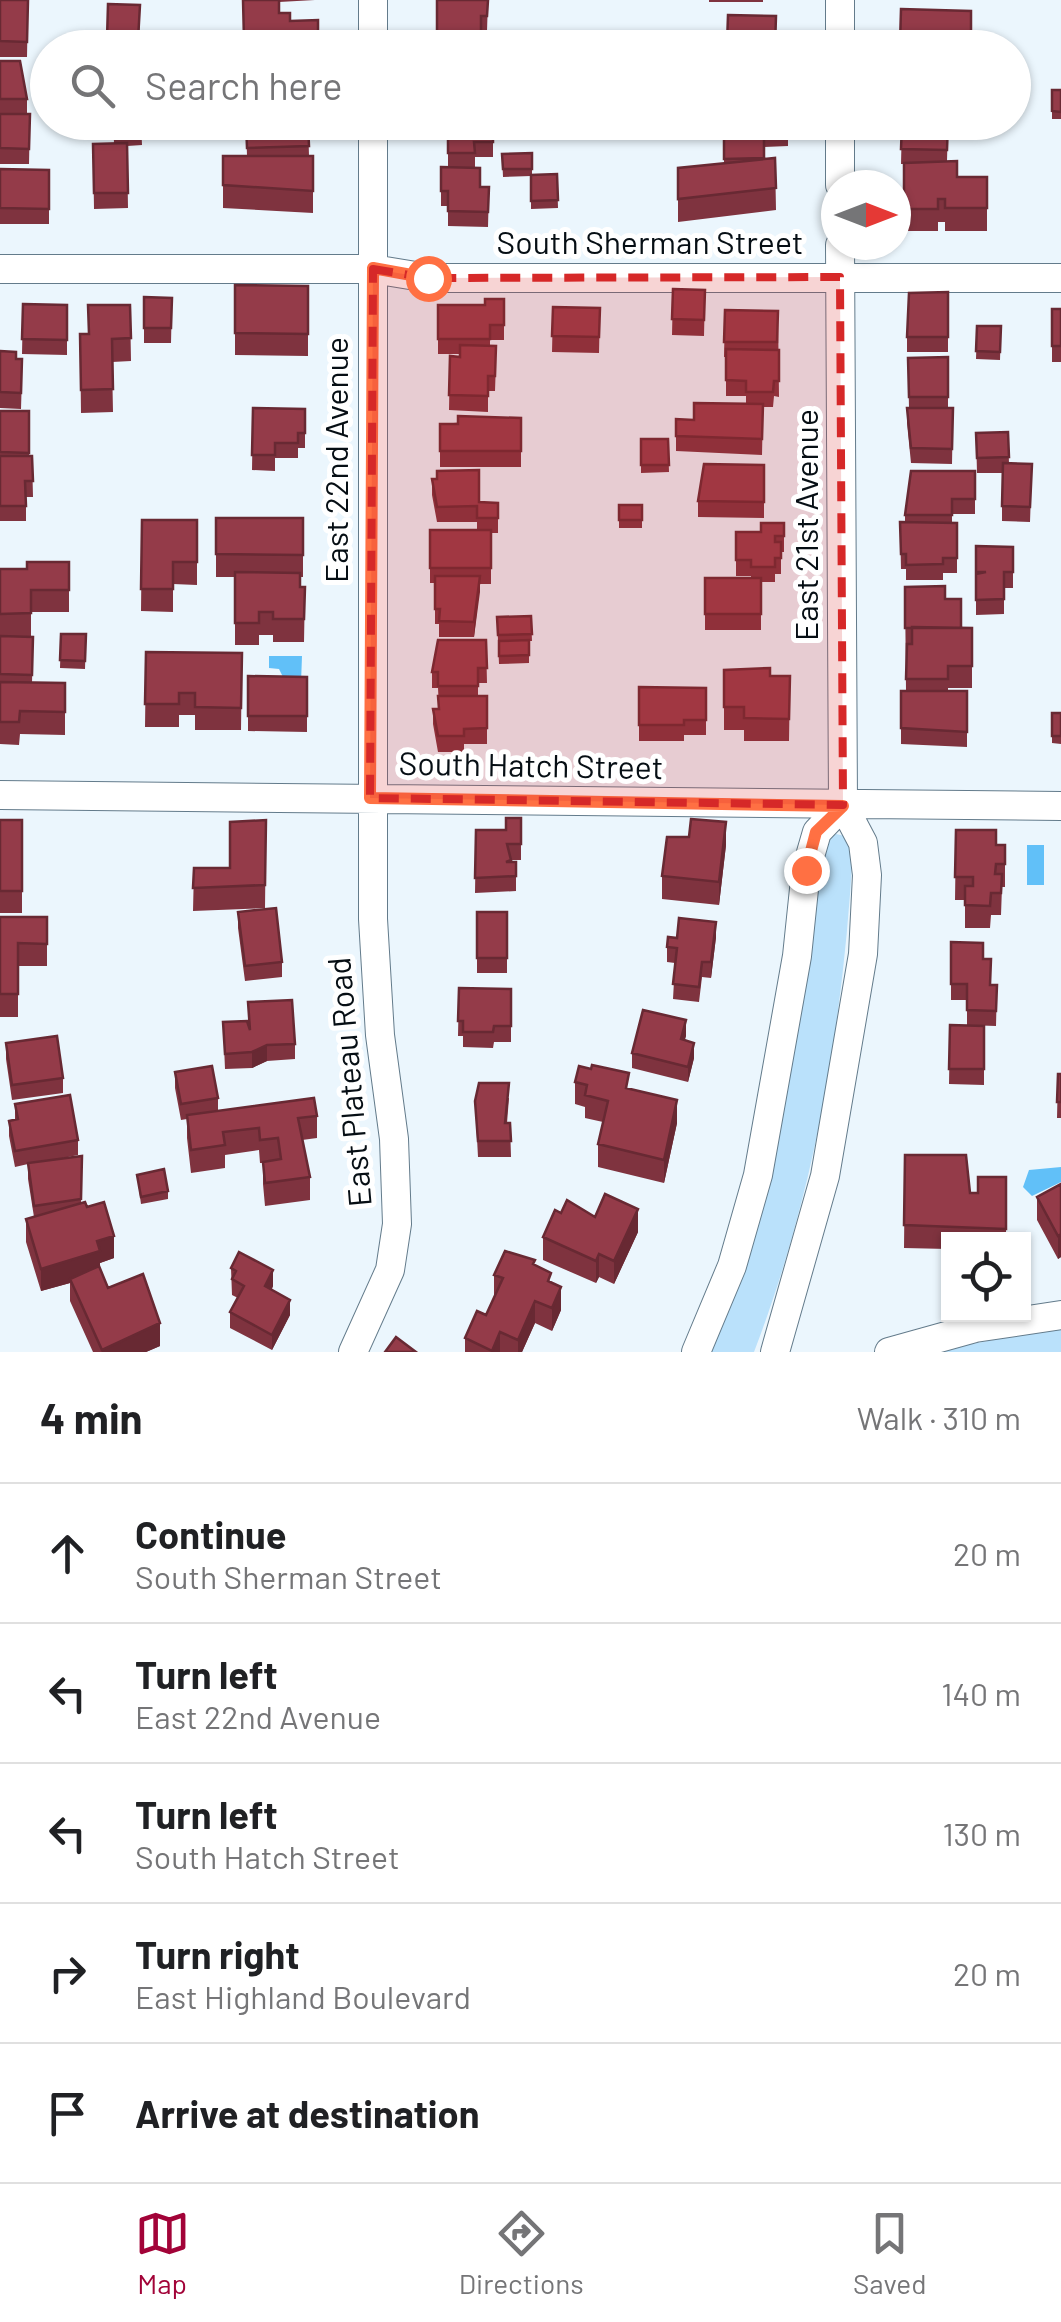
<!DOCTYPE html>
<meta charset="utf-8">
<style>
:root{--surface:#fff;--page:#f2f2f2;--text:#202124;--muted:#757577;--line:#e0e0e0;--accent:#a20338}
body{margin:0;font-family:Barlow,sans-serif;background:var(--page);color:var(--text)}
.controls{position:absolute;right:30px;bottom:30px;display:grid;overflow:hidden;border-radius:0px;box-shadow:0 2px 8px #0004}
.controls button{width:90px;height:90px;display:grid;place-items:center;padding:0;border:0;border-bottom:2px solid var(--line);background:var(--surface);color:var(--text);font:50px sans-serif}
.compass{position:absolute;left:821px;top:170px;width:90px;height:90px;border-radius:50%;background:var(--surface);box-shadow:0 2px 8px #0004;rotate:90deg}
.stop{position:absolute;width:30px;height:30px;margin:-22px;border:8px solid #ff7043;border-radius:50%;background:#fff}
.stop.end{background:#ff7043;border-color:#fff;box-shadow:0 2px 10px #0008}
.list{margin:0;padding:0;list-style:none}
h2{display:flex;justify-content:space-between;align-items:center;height:130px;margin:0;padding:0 40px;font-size:42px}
h2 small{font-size:32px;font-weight:400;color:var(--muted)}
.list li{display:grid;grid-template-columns:65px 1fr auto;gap:30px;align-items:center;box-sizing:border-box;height:140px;padding:0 40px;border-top:2px solid var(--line)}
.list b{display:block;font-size:38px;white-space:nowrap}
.list p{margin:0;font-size:32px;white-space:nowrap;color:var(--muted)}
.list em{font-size:32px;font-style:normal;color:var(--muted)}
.icon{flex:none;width:55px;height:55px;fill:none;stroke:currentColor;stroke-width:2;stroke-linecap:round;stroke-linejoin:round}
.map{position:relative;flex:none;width:1061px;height:1352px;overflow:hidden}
.search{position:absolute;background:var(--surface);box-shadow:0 2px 8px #0004;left:30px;right:30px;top:30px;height:110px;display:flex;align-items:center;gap:25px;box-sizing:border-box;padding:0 35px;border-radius:55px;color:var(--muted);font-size:38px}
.sheet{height:830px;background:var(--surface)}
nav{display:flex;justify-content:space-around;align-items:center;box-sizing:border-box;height:140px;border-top:2px solid var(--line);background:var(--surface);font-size:28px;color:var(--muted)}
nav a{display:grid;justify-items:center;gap:5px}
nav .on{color:var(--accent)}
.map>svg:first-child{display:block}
.green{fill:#bae1fb}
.water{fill:#61c0f8}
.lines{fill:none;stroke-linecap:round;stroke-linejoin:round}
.street-casing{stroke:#637b8b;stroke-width:30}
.street{stroke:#fff;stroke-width:28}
.wall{fill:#7f333f}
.shaded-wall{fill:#682933}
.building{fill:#943b49;stroke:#682933;stroke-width:2.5}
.route{stroke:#ff7043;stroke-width:12}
.marked{fill:#d62828;fill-opacity:0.2;stroke:#d62828;stroke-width:8;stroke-dasharray:20 12;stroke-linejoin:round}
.labels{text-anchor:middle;stroke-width:10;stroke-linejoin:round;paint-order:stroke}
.street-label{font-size:32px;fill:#060e14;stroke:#fff}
</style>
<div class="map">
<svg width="1061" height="1352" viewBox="0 0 1061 1352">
<rect width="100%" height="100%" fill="#ebf6fd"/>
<path class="green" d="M836,834L845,836L853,850C843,1023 816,1190 754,1352H705L817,847Z
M1061,1327V1352H930Z"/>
<path class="water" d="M269,656H302L301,683L283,677L279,669L269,668Z
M1027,845H1044V885H1027Z
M1061,1167V1182L1032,1196L1023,1187L1029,1170Z"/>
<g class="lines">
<defs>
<path id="street" d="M373,0V48
M840,0V48
M840,122V185
M0,269H373L428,278H1061
M0,795L1061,806
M353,1352L390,1270L397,1224L394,1139L380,1035L373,919V122
M696,1352L732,1266L758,1175L797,956L806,870L817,832L843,805
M775,1352L825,1176L863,954L867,875L863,843L843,805L840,245
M889,1352L975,1328L1061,1315"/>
</defs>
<use href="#street" class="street-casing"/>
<use href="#street" class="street"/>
</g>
<path class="wall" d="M0,0H28L27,57H0Z
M243,0H315L279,2V13L290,21L318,20V48H244Z
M437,0H488L487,31H481V48H437Z
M709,0H763V2H709Z
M108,4L140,5L139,48H107Z
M901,9L971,11V48H900Z
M728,15L776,48H727Z
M0,61L27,99V114H30L29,164H0Z
M1052,90H1061V119H1052Z
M113,122H141L142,145L127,146L128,208L94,209L93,144L114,143Z
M246,122H308L309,156H313V213L223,208V156H247Z
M448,122H493V157H475V167L480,187H489L488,227L448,226V206H441V167H448Z
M724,122H788V146L764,147V159L775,158L776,210L678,222V168L724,163Z
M902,122H948L947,161L957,177H987V231H945V222H938V231H904V164H901Z
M532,153V175L557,174L558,208L531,209V176L503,177L502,154Z
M0,169L49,170V224H0Z
M235,285L308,286V356L235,355Z
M673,289L705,290L704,336L672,335Z
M948,292V352H907V337Z
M144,297L172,298L171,343H144Z
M504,299V340H490V346L496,362L495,391H488V412L449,410L450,356L460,357V354H438V305H485Z
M23,304L67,305V355L22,354Z
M130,305L131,361L112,362L113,412L81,413L80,334H88Z
M553,307L600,308L599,353L552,352Z
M1052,309H1061V362H1052Z
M725,310L778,311L779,397L774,396L773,407H763L762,455L676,451V419L694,420L746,404V396H726V357H724Z
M977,326H1001L1000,360L976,359Z
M0,351L16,359L22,375L21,409L0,408Z
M948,357V408H953L952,464L911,463L907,423V408H909L908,358Z
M253,408L305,409V448H298V458H275V471L252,470Z
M0,411H29V456H32L33,497H26V521H0Z
M521,418V467H440V424Z
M1008,432L1009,464H1032L1030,522L1002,521V473H977L976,433Z
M641,439H668L669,472L641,473Z
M764,465V518L698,517V501Z
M975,471V514H952V523H957V573H943V580H906V569H901L900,522H905V515Z
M432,479L479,502L498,503V533H491V584H480L474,637H439V624H435V583H430V530H477V522H437L432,495Z
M619,505H642V528H619Z
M216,518H303V577H300V587H305L304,642H273V635H259V645H235V577H216Z
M142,520H197V585L173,584V612L141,611Z
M784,523V552H781V574H775V582H761V630H705V578H751V576H736V532H761Z
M976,546L1013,547V588H1004V614L976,615Z
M69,562V612H31V636L33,637L32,683H65V735L20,734L19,745L0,744V569H27Z
M905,587L945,599L961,628H972V688H948V691H967V747L901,744V691H906Z
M531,616L532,641H529V663L499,664L497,617Z
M61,634H86L85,669L60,668Z
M486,640L487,683H478V696H487V744H464V752H438L433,724V709H439L438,688H432V672Z
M146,652L242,653L241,730H195V715H179V727H145Z
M724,670L770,676H790L789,741H744V730H724Z
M248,676L307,677V732L248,731Z
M639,687L706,688V735H684V741H639Z
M1052,713H1061V744L1052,743Z
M521,818V860H511V862H516V891L475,893L476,830H506Z
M0,820H22V913H0Z
M266,820L265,908L193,911L194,868H230Z
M956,830L996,845H1005V887H1002L1001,915H991L990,928H965V900H955Z
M726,845L719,905L662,899V876Z
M238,912L282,962V977L245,981L238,928Z
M477,912H507V973H477Z
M0,917H47V966H18V1017H0Z
M716,937L711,978L702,977L699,1002L673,999L675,963L667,962V947L677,938Z
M951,942L983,959L991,985H997L996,1026L967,1025V1000H951Z
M459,988L511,989V1042H494L493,1048L463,1047V1036H458Z
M248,1002L295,1044V1059L267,1061L252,1068L225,1069L223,1022L248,1027Z
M950,1025L984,1026V1085L949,1084Z
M686,1036L684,1040L694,1058L688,1082L632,1068V1053Z
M6,1043L63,1078V1093L12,1100L6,1059Z
M175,1072L218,1098V1111L317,1116V1138L302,1140L310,1177V1200L265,1206L263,1184V1163H260L259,1150L225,1155V1168L191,1173L187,1138V1119L181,1120L175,1088Z
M1058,1074H1061V1118H1057Z
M575,1082L629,1088L677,1123L664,1183L598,1167V1144L603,1122L585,1118V1107L575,1104Z
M509,1098L507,1123H510L511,1157H478L475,1101Z
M15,1104L78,1140V1155L53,1160L82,1156L81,1203L87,1207L114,1258L100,1263V1268L108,1288L160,1346L146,1352H93L70,1301V1283L41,1291L26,1242V1219L34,1217L28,1179V1164L15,1167L9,1136V1121L15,1120Z
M905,1155L970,1193L1006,1229V1240H948V1249L904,1248Z
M137,1175L168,1191V1199L141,1204Z
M1061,1184V1257L1058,1259L1037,1220V1197Z
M561,1213L595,1217L638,1232L614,1284L599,1277L596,1283L543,1260V1237Z
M535,1265L551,1282L561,1310L552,1331L535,1323L522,1352H465V1338L486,1315L494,1297V1275Z
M231,1268L273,1286L272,1289L290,1315L272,1350L230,1328V1312L238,1298L232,1295Z"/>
<path class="shaded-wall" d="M480,576V592L474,637V622Z
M726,822V845L719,905V882Z
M716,922V937L711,978V962Z
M686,1020V1036L681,1055V1039Z
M694,1043V1058L688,1082V1067Z
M267,1045V1061L252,1068V1052Z
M677,1100V1123L664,1183V1160Z
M638,1209V1232L614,1284V1261Z
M1061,1234V1257L1058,1259V1236Z
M114,1236V1258L100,1263V1274L70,1279V1283L41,1291V1269L97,1241Z
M599,1254V1277L596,1283V1261Z
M273,1270V1286L265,1301V1286Z
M561,1287V1310L552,1331V1308Z
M290,1300V1315L272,1350V1335Z
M535,1301V1323L522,1352H518V1340Z
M160,1323V1346L146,1352H102V1350Z
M500,1332V1352H492V1351Z"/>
<path class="building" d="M0,0H28L27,42L0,41Z
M243,0H279V13H290V21L318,20V39L244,40Z
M437,0H488L487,16H481V34L437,33Z
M108,4L140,5L138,40L107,39Z
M901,9L971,11V46L900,44Z
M728,15L776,16L775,48L727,44Z
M0,61H20L27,99H0Z
M1052,90H1061V112L1052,111Z
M0,114H30L29,149L0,148Z
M113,122H141L142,138H114Z
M246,122H308L309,146L247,148Z
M448,122H493V142H474L475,153H448Z
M724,122H788V131H764V158L724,159Z
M902,122H948L947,150L901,149Z
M127,143L128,193H94L93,144Z
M532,153V169H503L502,154Z
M223,156H313V191L223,185Z
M775,158L776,188L678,199V168Z
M957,161V177H987V208H945V199H938V209H904V163Z
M441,167L480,168V187H489L488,212L448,211V191H441Z
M0,169L49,170V209L0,208Z
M557,174L558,200L531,201V175Z
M235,285L308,286V334L235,333Z
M673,289L705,290L704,320L672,319Z
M948,292V337H907L909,293Z
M144,297L172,298L171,328H144Z
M485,299H504V325H490V339H438V305H485Z
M23,304L67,305V340L22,339Z
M88,305H130L131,338L112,339L113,389L81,390L80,334H89Z
M553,307L600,308L599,337L552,336Z
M1052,309H1061V346H1052Z
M725,310L778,311L777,342H724Z
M977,326H1001L1000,352L976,351Z
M460,345L496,346L495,376H488V396L449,395L450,356L460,357Z
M726,349L779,350V381H774L773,392H746V381L726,380Z
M0,351L16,352V359H22L21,393L0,392Z
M948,357V397H909L908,358Z
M694,403L763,404L762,439L676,436V419L694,420Z
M253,408L305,409V433H298V443H275V455H252Z
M907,408H953L952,449L911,448Z
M0,411H29V453L0,452Z
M458,416L521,418V451H440V424H458Z
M1008,432L1009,457L977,458L976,433Z
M641,439H668L669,465H641Z
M0,456H32L33,481H25L26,506H0Z
M1003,463L1032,464L1030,507L1002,506Z
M704,464L764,465V502L698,501Z
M479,470V502L498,503V518H477V506L437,507L432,479H437V471Z
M911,471H975V499H952V515H905Z
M619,505H642V520H619Z
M216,518H303V555L216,554Z
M142,520H197V562H173V589H141Z
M900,522L957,523V558H943V564L906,565V554H901Z
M761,523H784V536H775V542H781V558H775V567H751V560H736V532H761Z
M430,530H491V568H430Z
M976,546L1013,547V572H1004V599L976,600V574L986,572H976Z
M27,562H69V590H31V613L0,614V569H27Z
M235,572L300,573V587H305L304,619H273V612H259V623H235Z
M435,576H480L474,622L439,621L440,609H435Z
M705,578H761V614H705Z
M945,586V599H961V628H905V587Z
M531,616L532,634L498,635L497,617Z
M912,627L972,628V666H948V679H906L907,644H912Z
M61,634H86L85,661L60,660Z
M0,636L33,637L32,675L0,674Z
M438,640H486L487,668H478V686H438V672H432Z
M529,640V655L499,656V641Z
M146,652L242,653L241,708L195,707V693H179V704H145Z
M770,668V676H790L789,719L744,718V707H724V670Z
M248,676L307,677V716H248Z
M0,682L65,683V712L20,711L19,722H0Z
M639,687L706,688V720H684V725H639Z
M901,691H967V732L901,728Z
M438,696H487V728L464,729V736H438L433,709H439Z
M1052,713H1061V736H1052Z
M506,818H521V844H507L511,860L506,862H516V876L475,878L476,830H506Z
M691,819L726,822L719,882L662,876L667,837H689Z
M0,820H22V891H0Z
M266,820L265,885L193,888L194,868H230V822Z
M956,830H996V845H1005V864H996L995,874H1002L1001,893H991L990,906L965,905V886H973V877H955Z
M276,908L282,962L245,966L238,912Z
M477,912H507V958H477Z
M0,917H47V944L18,943V994H0Z
M679,918L716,922L711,962H702L699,987L673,984L677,948L667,947L668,937L677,938Z
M951,942L983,943V959H991L990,985H997L996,1011L967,1010V984H951Z
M459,988L511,989V1026H494L493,1032H463V1021H458Z
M292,1000L295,1044L267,1045L252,1052L225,1054L223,1022L247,1021L250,1030L248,1002Z
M643,1010L686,1020L681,1039L694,1043L688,1067L632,1053Z
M950,1025L984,1026V1069H949Z
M57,1036L63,1078L12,1085L6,1043Z
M592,1065L629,1073L626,1088L677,1100L664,1160L598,1144L608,1101L585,1095L587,1085L575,1082L579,1066L591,1069Z
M212,1066L218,1098L181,1104L175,1072Z
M1058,1074H1061V1102H1057Z
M479,1083H509L505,1123H510L511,1141H478L475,1101Z
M70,1095L78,1140L15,1151L9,1121L18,1119L15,1104Z
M314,1098L317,1116L298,1118L310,1177L265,1183L263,1162L281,1159L278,1138L260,1140L259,1128L223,1132L225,1145L191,1150L187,1115Z
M905,1155H966L970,1193H978V1177H1006V1229L904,1225Z
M82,1156L81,1199L34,1206L28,1163Z
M164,1169L168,1191L141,1197L137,1175Z
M1061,1184V1234L1058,1236L1037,1197Z
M605,1194L638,1209L614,1261L599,1254L596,1261L543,1237L555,1210L561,1213L567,1200L595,1217Z
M85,1202L87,1207L104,1202L114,1236L97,1241L100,1251L41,1269L26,1219Z
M505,1251L535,1260L533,1264L551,1273L548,1281L561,1287L552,1308L535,1301L518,1340L500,1332L492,1351L465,1338L477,1311L486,1315L503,1278L494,1275Z
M239,1252L273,1270L265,1286L290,1300L272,1335L230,1312L244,1286L232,1279L236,1271L231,1268Z
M99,1266L108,1288L143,1274L160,1323L102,1350L70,1279Z
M396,1337L416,1352H385Z"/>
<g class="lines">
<path class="route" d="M428,278L373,268L370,798L843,806L816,832L806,870"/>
</g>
<path class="marked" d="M373,269L428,278L840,277L843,805L370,798Z"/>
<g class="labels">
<g class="street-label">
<text x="650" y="254">South Sherman Street</text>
<text transform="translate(337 460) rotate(-90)" y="11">East 22nd Avenue</text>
<text transform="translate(807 525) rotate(-90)" y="11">East 21st Avenue</text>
<text transform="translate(531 766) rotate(1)" y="11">South Hatch Street</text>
<text transform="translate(350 1082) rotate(-95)" y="11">East Plateau Road</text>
</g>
</g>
</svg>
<div class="controls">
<button><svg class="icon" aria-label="locate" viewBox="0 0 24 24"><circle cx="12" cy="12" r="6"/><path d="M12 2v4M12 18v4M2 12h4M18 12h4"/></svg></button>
</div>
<svg class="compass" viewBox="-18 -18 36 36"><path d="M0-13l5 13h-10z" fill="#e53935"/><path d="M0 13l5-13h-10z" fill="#757577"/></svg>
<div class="stop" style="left:428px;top:278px"></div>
<div class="stop end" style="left:806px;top:870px"></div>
<div class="search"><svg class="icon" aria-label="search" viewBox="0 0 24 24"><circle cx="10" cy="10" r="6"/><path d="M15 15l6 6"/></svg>Search here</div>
</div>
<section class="sheet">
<h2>4 min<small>Walk · 310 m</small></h2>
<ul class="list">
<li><svg class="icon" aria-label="ahead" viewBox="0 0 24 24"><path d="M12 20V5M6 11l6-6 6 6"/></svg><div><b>Continue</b><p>South Sherman Street</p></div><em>20 m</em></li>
<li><svg class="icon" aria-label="left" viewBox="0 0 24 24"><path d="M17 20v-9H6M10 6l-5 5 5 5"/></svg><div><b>Turn left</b><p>East 22nd Avenue</p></div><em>140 m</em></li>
<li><svg class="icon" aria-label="left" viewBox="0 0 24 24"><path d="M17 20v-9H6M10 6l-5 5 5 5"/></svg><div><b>Turn left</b><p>South Hatch Street</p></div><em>130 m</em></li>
<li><svg class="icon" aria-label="right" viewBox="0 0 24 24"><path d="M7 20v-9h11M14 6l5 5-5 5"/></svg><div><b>Turn right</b><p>East Highland Boulevard</p></div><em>20 m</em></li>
<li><svg class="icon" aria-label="arrive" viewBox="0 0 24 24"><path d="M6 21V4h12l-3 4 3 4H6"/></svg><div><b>Arrive at destination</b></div></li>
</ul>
</section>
<nav>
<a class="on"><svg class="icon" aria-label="map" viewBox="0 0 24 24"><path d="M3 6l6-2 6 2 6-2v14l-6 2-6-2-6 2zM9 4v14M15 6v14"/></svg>Map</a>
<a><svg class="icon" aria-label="directions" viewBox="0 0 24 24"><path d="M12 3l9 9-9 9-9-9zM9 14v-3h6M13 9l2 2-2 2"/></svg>Directions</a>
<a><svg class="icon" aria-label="saved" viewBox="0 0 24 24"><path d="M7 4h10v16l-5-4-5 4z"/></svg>Saved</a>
</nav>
